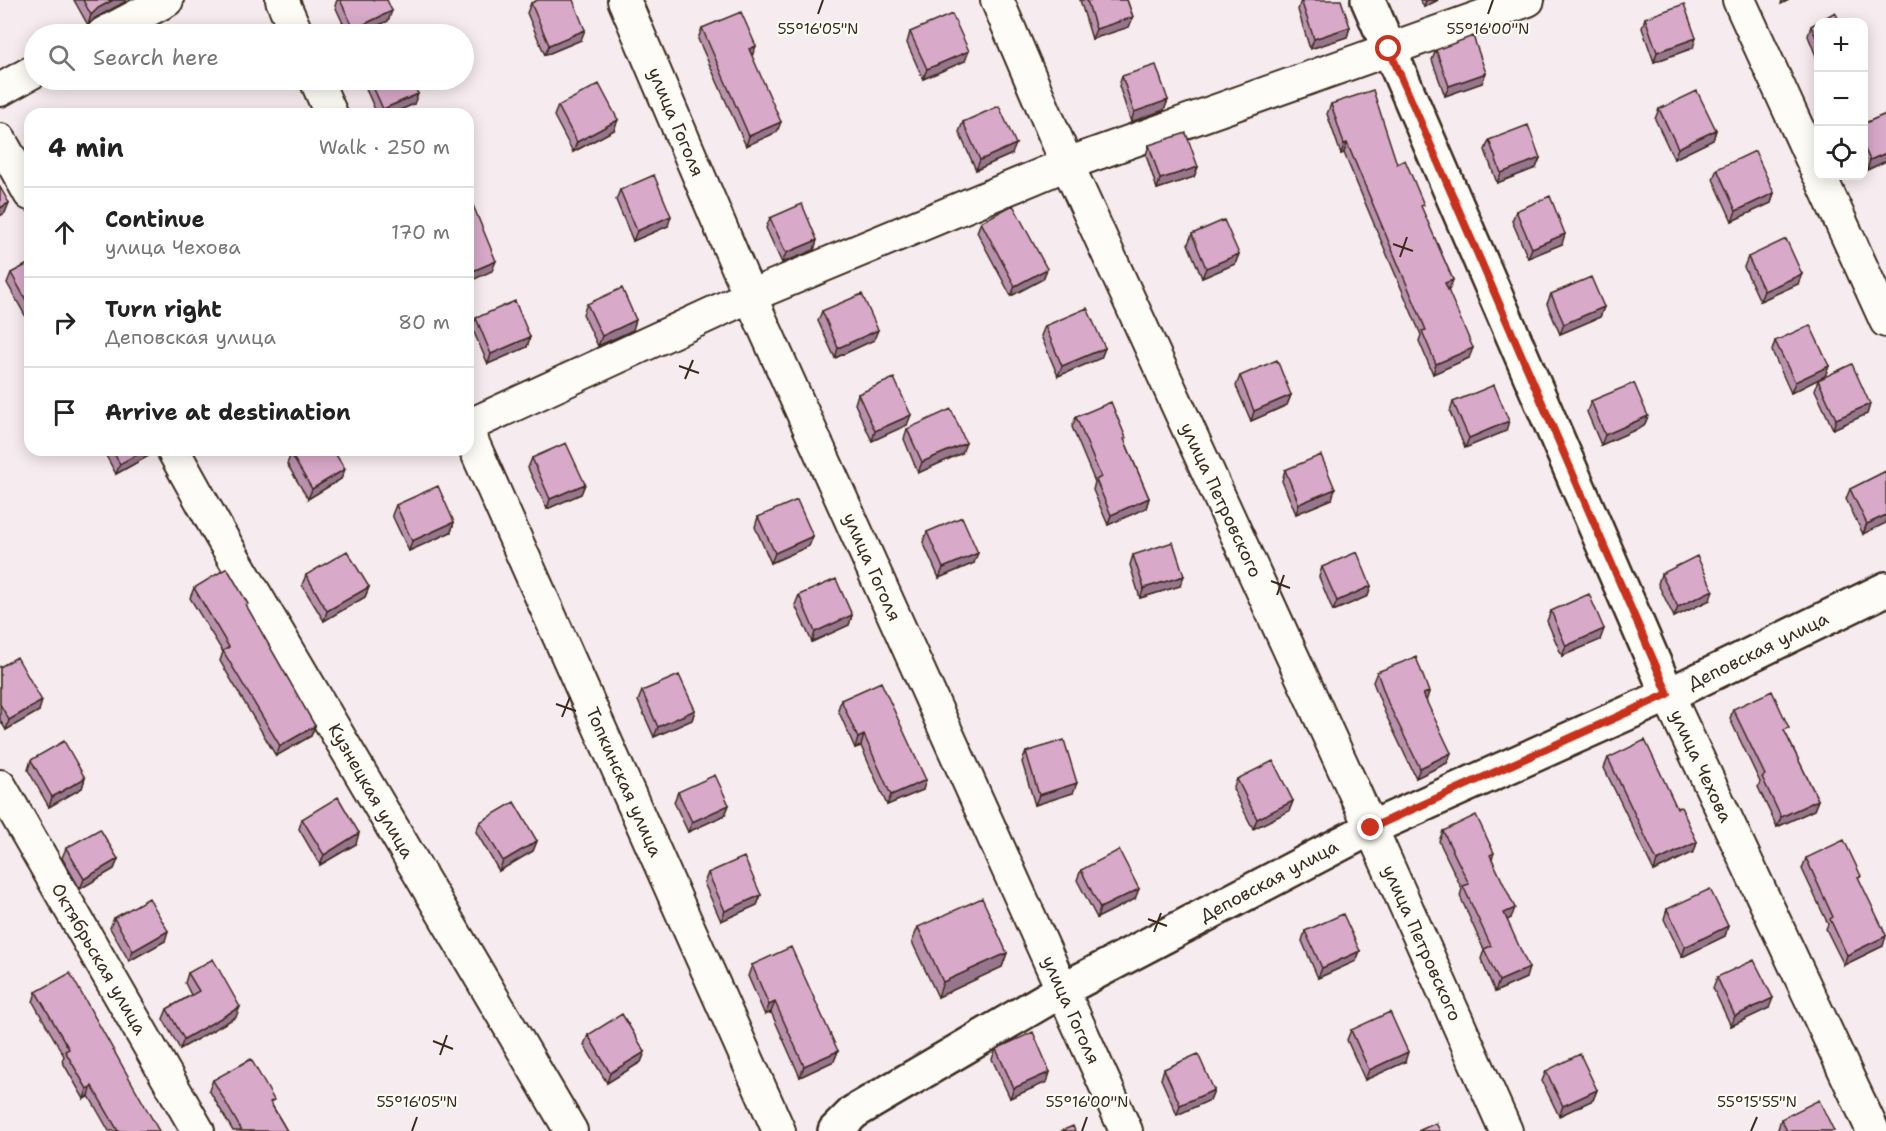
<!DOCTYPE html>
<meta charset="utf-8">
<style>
:root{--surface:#fff;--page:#f6f6f6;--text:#222;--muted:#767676;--line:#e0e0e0}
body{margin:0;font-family:"Shantell Sans",sans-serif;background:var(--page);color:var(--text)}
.controls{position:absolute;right:18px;top:18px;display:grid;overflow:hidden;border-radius:12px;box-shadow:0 3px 15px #0003}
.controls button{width:54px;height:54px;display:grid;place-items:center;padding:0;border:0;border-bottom:2px solid var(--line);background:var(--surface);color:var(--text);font:30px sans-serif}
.stop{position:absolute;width:18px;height:18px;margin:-14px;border:4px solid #c8321e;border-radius:50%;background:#fff}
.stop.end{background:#c8321e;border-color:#fff;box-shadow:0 2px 6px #0008}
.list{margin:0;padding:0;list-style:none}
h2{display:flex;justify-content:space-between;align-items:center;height:78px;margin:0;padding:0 24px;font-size:26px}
h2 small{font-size:20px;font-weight:400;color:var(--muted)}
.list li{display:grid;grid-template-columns:39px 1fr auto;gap:18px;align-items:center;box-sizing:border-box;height:90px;padding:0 24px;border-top:2px solid var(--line)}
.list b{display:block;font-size:22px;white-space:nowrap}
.list p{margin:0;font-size:20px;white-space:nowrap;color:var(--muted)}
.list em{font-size:20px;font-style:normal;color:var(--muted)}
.icon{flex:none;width:33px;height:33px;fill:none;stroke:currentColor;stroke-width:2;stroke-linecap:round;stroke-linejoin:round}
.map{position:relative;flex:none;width:1886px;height:1131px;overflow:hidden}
.search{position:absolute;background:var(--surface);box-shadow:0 3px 15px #0003;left:24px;top:24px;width:450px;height:66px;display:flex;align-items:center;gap:15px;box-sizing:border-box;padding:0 21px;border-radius:33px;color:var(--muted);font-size:22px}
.panel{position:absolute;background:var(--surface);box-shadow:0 3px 15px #0003;left:24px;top:108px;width:450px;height:348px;border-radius:18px}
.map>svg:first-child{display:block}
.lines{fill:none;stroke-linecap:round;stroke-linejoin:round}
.minor-casing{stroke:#3b2a1e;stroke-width:36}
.tertiary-casing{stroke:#3b2a1e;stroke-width:38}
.minor{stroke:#fdfcf7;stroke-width:32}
.tertiary{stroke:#fdfcf7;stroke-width:33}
.wall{fill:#ba91ad;stroke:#3b2a1e;stroke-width:1.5}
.shaded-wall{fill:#97768d;stroke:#3b2a1e;stroke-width:1.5}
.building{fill:#d8a9c9;stroke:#3b2a1e;stroke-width:1.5}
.route{stroke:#c8321e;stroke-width:8}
.ticks{fill:none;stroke:#3b2a1e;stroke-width:2}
.labels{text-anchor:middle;stroke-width:4.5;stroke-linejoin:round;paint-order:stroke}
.street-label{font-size:18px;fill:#3b2a1e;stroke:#fdfcf7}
.ticks-label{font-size:15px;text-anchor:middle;fill:#3b2a1e;stroke:#fdfcf7;stroke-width:4.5;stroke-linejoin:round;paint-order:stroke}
</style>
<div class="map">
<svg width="1886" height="1131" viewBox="0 0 1886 1131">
<rect width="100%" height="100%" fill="#f6ebee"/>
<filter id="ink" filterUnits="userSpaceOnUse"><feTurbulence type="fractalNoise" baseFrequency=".0167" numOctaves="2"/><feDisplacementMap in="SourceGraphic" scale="12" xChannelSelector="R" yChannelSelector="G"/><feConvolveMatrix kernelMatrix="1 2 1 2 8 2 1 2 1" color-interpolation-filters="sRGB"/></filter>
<g filter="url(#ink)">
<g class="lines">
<defs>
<path id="minor" d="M282,0L297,34
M624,0L750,296L1126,1131
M997,0L1067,164L1371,828L1506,1131
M1739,0L1818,173
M103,34L167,0
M316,80L331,114
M0,90L34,71
M0,140L30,194
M1820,176L1886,321
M468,426L750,296L1067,164L1528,0
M468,432L779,1131
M173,450L218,531L571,1131
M1668,695L1873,1131
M0,786L198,1131"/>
<path id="tertiary" d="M1368,0L1668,695
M835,1131L854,1112L1062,990L1371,828L1668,695L1886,589"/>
</defs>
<use href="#minor" class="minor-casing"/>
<use href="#tertiary" class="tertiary-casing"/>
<use href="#minor" class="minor"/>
<use href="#tertiary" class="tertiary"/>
</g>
<path class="wall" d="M74,0H126L125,2L95,18L88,25Z
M337,0H387L388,21L359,34H348L335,6Z
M1080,0H1127L1133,17L1129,27L1092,39Z
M1301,0L1350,27L1347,37L1310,49L1298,10Z
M1420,0H1438L1424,7Z
M531,3L581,40L545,55L527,13Z
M1645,18L1693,48L1654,62L1642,28Z
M1818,22V61L1808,36L1811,26Z
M702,28L756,46L752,56L777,132L746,146L698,39Z
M910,32L965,61L923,79L907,43Z
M1436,50L1482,83L1445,96L1432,60Z
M1122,76L1168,100L1164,110L1131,122L1119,86Z
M362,80H412L414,104L391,114H377Z
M1331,104L1397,164L1422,210L1453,280L1448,290L1469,358L1433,374L1419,341L1421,335L1344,153L1341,154L1327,114Z
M558,106L614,130L573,152L554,116Z
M1659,109L1716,130L1713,140L1674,159L1655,119Z
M1886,114V161L1867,170L1863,163V124Z
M963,122L1012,154L976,170L959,132Z
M1489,140L1540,158L1536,168L1497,183L1485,150Z
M1149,145L1198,167L1194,177L1157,189L1146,155Z
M1717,169L1774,193L1771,203L1732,221L1713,179Z
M620,190L668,226L633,241L616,200Z
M1516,211L1562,244L1528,258L1512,221Z
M770,218L817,240L814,250L782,263L766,228Z
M981,222L1047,269L1043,279L1011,296L977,232Z
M1192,234L1239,254L1235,264L1202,278L1188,244Z
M1748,257L1798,284L1760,301L1744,267Z
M30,263V315L26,317L7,283L11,273Z
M1551,294L1604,307L1600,317L1560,334L1547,304Z
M587,304L633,330L598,346L583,314Z
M822,311L874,340L835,358L818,321Z
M476,318L530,337L527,347L488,364L472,328Z
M1045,326L1105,348L1101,358L1058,376L1041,336Z
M1775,341L1829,366L1825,376L1791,393L1772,351Z
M1240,376L1291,395L1287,405L1251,421L1236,386Z
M1818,380L1870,404L1867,414L1833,429L1815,390Z
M858,394L907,425L872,441L855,404Z
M1591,401L1648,416L1644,426L1601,445L1587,412Z
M1453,402L1506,431L1465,448L1450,412Z
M1076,417L1125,441L1149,498L1146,508L1108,525L1093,490L1095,482L1072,427Z
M907,429L962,453L918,473L904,439Z
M103,450H153L152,454L116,474Z
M291,454L345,469L341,479L308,499L287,464Z
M532,458L585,484L581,494L547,509L528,468Z
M1285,470L1332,499L1296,514L1282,481Z
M1886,471L1863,534L1846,499L1850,489Z
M396,505L454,522L451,532L409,551L392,515Z
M758,517L813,536L809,546L771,563L755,527Z
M927,532L974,563L939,578L923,542Z
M1133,555L1180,586L1140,598L1130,565Z
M1322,567L1371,586L1368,596L1333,611L1319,577Z
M1661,574L1710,600L1674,617L1658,584Z
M306,575L369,587L365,597L324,621L302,585Z
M194,588L247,607L315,726L311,736L276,756L220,661L223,652L190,598Z
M799,595L852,615L849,625L812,642L795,605Z
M1551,611L1600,640L1562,656L1547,621Z
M0,667L39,711L6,730L0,720Z
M1377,672L1426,701L1447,763L1416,778L1385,713L1373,682Z
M642,691L695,710L692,720L654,737L638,701Z
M841,700L923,790L887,805L861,746L855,748L838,710Z
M1733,709L1786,734L1818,800L1814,810L1777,827L1758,787L1760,782L1730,719Z
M1026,752L1073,793L1035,805L1022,762Z
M1608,758L1677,808L1697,842L1694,852L1654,871L1604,768Z
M31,760L85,778L82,788L49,807L28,770Z
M1237,779L1293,801L1289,811L1253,829L1233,789Z
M678,792L729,805L725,815L688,832L674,802Z
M302,819L356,844L320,865L299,829Z
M480,822L537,841L533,851L499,871L476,832Z
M1443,831L1494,853L1492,859L1511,918L1507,920L1526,978L1495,992L1481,959L1484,950L1460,896L1462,889L1439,841Z
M66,848L118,859L114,869L80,889L62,858Z
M1806,858L1859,879L1883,946L1844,965L1826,929L1828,924L1802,869Z
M1081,870L1135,899L1097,918L1077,880Z
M708,873L761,895L757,905L721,921L704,883Z
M1667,909L1728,926L1725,936L1682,957L1664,919Z
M114,918L165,941L129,961L110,928Z
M918,927L1007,953L1002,967L938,997L912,942Z
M1305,931L1360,951L1356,961L1318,978L1302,941Z
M752,965L838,1051L834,1061L800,1077L771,1012L765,1015L748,976Z
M188,973L236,1017L180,1049L163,1019L167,1009L191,995L185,983Z
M1717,977L1769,1008L1731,1026L1713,988Z
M36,992L159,1131H109L89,1096L84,1099L62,1061L64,1056L33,1002Z
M1351,1030L1405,1062L1365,1080L1347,1040Z
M588,1035L645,1052L641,1062L607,1083L584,1045Z
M996,1049L1050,1072L1047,1082L1010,1098L992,1059Z
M1164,1069L1214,1090L1210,1100L1177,1115L1161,1079Z
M1546,1071L1597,1090L1593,1100L1559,1116L1542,1081Z
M213,1080L272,1105L287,1131H233L209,1090Z
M1781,1119L1834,1131H1778V1129Z"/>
<path class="shaded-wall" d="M113,0H126L125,2L95,18L88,25L91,15L98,8Z
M1426,0H1438L1424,7Z
M1782,0H1789L1781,4Z
M392,11L388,21L359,34H352L354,29Z
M1133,17L1129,27L1092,39L1096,29Z
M1350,27L1347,37L1310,49L1314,39Z
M585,30L581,40L545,55L549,45Z
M1696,38L1693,48L1654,62L1657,52Z
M756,46L752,56L749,49Z
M969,51L965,61L923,79L927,69Z
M1486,73L1482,83L1445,96L1449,86Z
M418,94L414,104L391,114H381L383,109Z
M1168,100L1164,110L1131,122L1134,112Z
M618,120L614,130L573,152L577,142Z
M781,122L777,132L746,146L749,136Z
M1716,130L1713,140L1674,159L1678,148Z
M1347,143L1344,153L1341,154L1344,144Z
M1016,144L1012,154L976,170L980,160Z
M1886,153V161L1867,170L1870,160Z
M1540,158L1536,168L1497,183L1501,173Z
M1198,167L1194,177L1157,189L1160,179Z
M1774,193L1771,203L1732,221L1736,211Z
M9,203L5,213L0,216V208Z
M671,216L668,226L633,241L637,231Z
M1565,234L1562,244L1528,258L1532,248Z
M817,240L814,250L782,263L786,253Z
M1239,254L1235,264L1202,278L1206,268Z
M496,261L492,271L468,282V273Z
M1047,269L1043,279L1011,296L1015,286Z
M1802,274L1798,284L1760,301L1764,291Z
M1453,280L1449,290L1442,293L1445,283Z
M30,307V315L26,317Z
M1604,307L1600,317L1560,334L1564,324Z
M636,320L633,330L598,346L602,336Z
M878,330L874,340L835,358L838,348Z
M530,337L527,347L488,364L491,354Z
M1105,348L1101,358L1058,376L1062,366Z
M1473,348L1469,358L1433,374L1436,364Z
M1829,366L1825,376L1791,393L1795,382Z
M1291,395L1287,405L1251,421L1254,411Z
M1870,404L1867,414L1833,429L1836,419Z
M911,415L907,425L872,441L875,431Z
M1648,416L1644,426L1601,445L1605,435Z
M1509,421L1506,431L1465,448L1469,438Z
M966,443L962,453L918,473L922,462Z
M145,450H153L152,454L116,474L120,464Z
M345,469L341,479L308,499L312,489Z
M585,484L581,494L547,509L550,499Z
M1335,489L1332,499L1296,514L1299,504Z
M1149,498L1146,508L1108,525L1111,515Z
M1886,515V523L1863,534L1867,524Z
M454,522L451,532L409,551L412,541Z
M813,536L809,546L771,563L775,553Z
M978,553L974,563L939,578L943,568Z
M1184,576L1180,586L1140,598L1144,588Z
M1371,586L1368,596L1333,611L1337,601Z
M369,587L365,597L324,621L327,611Z
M1713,590L1710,600L1674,617L1678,607Z
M852,615L849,625L812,642L815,632Z
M1604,629L1600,640L1562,656L1566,646Z
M1429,692L1426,702L1423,694Z
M42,701L39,711L6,730L9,720Z
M695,710L692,720L654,737L658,727Z
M315,726L311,736L276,756L280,746Z
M864,735L861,746L855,748L858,738Z
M1451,753L1447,763L1416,778L1420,768Z
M85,778L82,788L49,807L52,797Z
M926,780L923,790L887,805L891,795Z
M1077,783L1073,793L1035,805L1039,795Z
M1818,800L1814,810L1777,827L1781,817Z
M1293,801L1289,811L1253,829L1257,819Z
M729,805L725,815L688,832L692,822Z
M359,833L356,844L320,865L324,855Z
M537,841L533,851L499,871L503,861Z
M1697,842L1694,852L1654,871L1657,861Z
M118,859L114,869L80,889L84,879Z
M1139,889L1135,899L1097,918L1100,908Z
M761,895L757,905L721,921L725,911Z
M1515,908L1511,918L1501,923L1504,913Z
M1728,926L1725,936L1682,957L1685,947Z
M168,931L165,941L129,961L133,951Z
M1886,936L1883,946L1844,965L1847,955Z
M1360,951L1356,961L1318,978L1322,968Z
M1007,953L1002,967L938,997L943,982Z
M1529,968L1526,978L1495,992L1499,981Z
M1773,998L1769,1008L1731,1026L1735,1016Z
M775,1002L771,1012L765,1015L769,1005Z
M240,1007L236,1017L180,1049L184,1039Z
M838,1051L834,1061L800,1077L804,1066Z
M645,1052L641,1062L607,1083L610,1073Z
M1408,1052L1405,1062L1365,1080L1369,1070Z
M1050,1072L1047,1082L1010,1098L1014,1088Z
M92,1086L89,1096L84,1099L87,1089Z
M1214,1090L1210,1100L1177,1115L1180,1105Z
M1597,1090L1593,1100L1559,1116L1563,1106Z"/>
<path class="building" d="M83,0H113L98,8L91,15Z
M340,0H387L392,11L354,29Z
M538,0H573L585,30L549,45L531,3Z
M1087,0H1127L1133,17L1096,29Z
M1301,0H1341L1350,27L1314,39Z
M1684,4L1696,38L1657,52L1645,18Z
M741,12L756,46L749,49L781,122L749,136L702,28Z
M1835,12L1840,22H1818V42L1811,26Z
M952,14L969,51L927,69L910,32Z
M1473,36L1486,73L1449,86L1436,50Z
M1156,65L1168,100L1134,112L1122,76Z
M370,80H412L418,94L383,109Z
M599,84L618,120L577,142L558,106Z
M1373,90L1397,164L1405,160L1424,205L1421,206L1453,280L1445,283L1473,348L1436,364L1422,331L1426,330L1347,143L1344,144L1331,104Z
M1697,91L1716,130L1678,148L1659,109Z
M999,106L1016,144L980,160L963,122Z
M1886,114V153L1870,160L1863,145V124Z
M1528,125L1540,158L1501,173L1489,140Z
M1186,133L1198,167L1160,179L1149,145Z
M1755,151L1774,193L1736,211L1717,169Z
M654,175L671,216L637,231L620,190Z
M0,187L9,203L0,208Z
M468,193L496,261L468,273Z
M1550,196L1565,234L1532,248L1516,211Z
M802,204L817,240L786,253L770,218Z
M1013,205L1047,269L1015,286L981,222Z
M1224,220L1239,254L1206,268L1192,234Z
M1786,239L1802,274L1764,291L1748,257Z
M30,263V307L11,273Z
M1591,277L1604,307L1564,324L1551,294Z
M622,288L636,320L602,336L587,304Z
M862,294L878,330L838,348L822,311Z
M515,301L530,337L491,354L476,318Z
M1087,308L1105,348L1062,366L1045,326Z
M1810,325L1829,366L1795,382L1775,341Z
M1277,360L1291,395L1254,411L1240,376Z
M1852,364L1870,404L1836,419L1818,380Z
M894,378L911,415L875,431L858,394Z
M1634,383L1648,416L1605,435L1591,401Z
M1494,385L1509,421L1469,438L1453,402Z
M1111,402L1126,438L1124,439L1149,498L1111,515L1096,480L1101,477L1076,417Z
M951,409L966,443L922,462L907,429Z
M566,443L585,484L550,499L532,458Z
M112,450H145L120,464Z
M298,450H333L345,469L312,489L291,454Z
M1321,455L1335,489L1299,504L1285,470Z
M1886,471V515L1867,524L1850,489Z
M438,486L454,522L412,541L396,505Z
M797,500L813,536L775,553L758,517Z
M962,517L978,553L943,568L927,532Z
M1173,542L1184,576L1144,588L1133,555Z
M347,551L369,587L327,611L306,575Z
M1357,552L1371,586L1337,601L1322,567Z
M1697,556L1713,590L1678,607L1661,574Z
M227,568L248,604L246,605L315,726L280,746L223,651L229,647L194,588Z
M836,579L852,615L815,632L799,595Z
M1589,594L1604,629L1566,646L1551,611Z
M17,657L42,701L9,720L0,704V667Z
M1416,657L1429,692L1423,694L1451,753L1420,768L1388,703L1377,672Z
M679,675L695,710L658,727L642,691Z
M881,682L926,780L891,795L864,735L858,738L841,700Z
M1772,691L1789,728L1784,730L1818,800L1781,817L1762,777L1765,775L1733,709Z
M1064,740L1077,783L1039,795L1026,752Z
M1645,740L1677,808L1681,807L1697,842L1657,861L1608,758Z
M64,741L85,778L52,797L31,760Z
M1273,761L1293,801L1257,819L1237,779Z
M715,775L729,805L692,822L678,792Z
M338,797L359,833L324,855L302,819Z
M514,802L537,841L503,861L480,822Z
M1476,815L1494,853L1490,855L1515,908L1504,913L1529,968L1499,981L1484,949L1491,946L1463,886L1469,884L1443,831Z
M100,829L118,859L84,879L66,848Z
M1844,840L1861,876L1858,877L1886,935V936L1847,955L1830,919L1833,917L1806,858Z
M1119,850L1139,889L1100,908L1081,870Z
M744,857L761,895L725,911L708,873Z
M1710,889L1728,926L1685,947L1667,909Z
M149,898L168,931L133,951L114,918Z
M982,898L1007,953L943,982L918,927Z
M1343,914L1360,951L1322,968L1305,931Z
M791,947L838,1051L804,1066L775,1002L769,1005L752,965Z
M213,959L240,1007L184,1039L167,1009L199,991L188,973Z
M1754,960L1773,998L1735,1016L1717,977Z
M70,973L159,1131H118L92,1086L87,1089L65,1051L69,1049L36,992Z
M1390,1012L1408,1052L1369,1070L1351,1030Z
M622,1014L645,1052L610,1073L588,1035Z
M1033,1032L1050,1072L1014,1088L996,1049Z
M1198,1054L1214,1090L1180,1105L1164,1069Z
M1580,1054L1597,1090L1563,1106L1546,1071Z
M251,1059L274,1100L270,1102L287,1131H242L213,1080Z
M1819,1100L1834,1131H1787L1781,1119Z
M1436,1123L1440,1131H1418Z
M1073,1126L1075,1131H1061Z"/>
</g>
<g class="lines" filter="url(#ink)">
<path class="route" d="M1371,828L1668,694L1389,49"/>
</g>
<path class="ticks" d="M818,14L823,0M1488,14L1493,0M1393,244L1413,251M1400,257L1407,237M679,366L699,373M685,379L693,360M1271,581L1290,588M1277,595L1284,575M556,704L576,711M562,717L570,697M1148,919L1167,926M1154,932L1161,913M433,1041L453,1049M440,1055L447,1035M412,1131L417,1117M1082,1131L1087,1117M1751,1131L1757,1117"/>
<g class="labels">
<g class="street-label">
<text transform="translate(676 122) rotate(67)" y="6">улица Гоголя</text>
<text transform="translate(1221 500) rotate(65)" y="6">улица Петровского</text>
<text transform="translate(872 567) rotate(66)" y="6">улица Гоголя</text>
<text transform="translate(1758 651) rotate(-26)" y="6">Деповская улица</text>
<text transform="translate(1701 766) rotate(65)" y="6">улица Чехова</text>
<text transform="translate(624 782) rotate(66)" y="6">Топкинская улица</text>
<text transform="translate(371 791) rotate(60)" y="6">Кузнецкая улица</text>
<text transform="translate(1269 881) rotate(-28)" y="6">Деповская улица</text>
<text transform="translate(1422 943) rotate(66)" y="6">улица Петровского</text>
<text transform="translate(99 959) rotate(60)" y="6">Октябрьская улица</text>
<text transform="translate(1071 1010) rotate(66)" y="6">улица Гоголя</text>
</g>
</g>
<g class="ticks-label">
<text x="818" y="34">55°16'05"N</text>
<text x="1488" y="34">55°16'00"N</text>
<text x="417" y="1107">55°16'05"N</text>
<text x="1087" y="1107">55°16'00"N</text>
<text x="1757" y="1107">55°15'55"N</text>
</g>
</svg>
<div class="controls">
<button>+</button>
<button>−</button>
<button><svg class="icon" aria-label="locate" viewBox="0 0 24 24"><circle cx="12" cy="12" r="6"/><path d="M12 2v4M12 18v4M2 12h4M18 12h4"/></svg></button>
</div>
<div class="stop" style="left:1389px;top:49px"></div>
<div class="stop end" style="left:1371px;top:828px"></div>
<div class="search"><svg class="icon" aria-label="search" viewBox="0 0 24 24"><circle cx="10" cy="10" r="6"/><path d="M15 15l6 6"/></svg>Search here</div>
<section class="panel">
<h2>4 min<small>Walk · 250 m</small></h2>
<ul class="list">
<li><svg class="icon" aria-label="ahead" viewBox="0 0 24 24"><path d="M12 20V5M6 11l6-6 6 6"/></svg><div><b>Continue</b><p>улица Чехова</p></div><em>170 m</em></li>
<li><svg class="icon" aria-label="right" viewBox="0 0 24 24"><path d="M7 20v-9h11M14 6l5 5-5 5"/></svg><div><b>Turn right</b><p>Деповская улица</p></div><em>80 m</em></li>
<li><svg class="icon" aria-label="arrive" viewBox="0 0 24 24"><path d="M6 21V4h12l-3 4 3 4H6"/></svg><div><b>Arrive at destination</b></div></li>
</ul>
</section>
</div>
